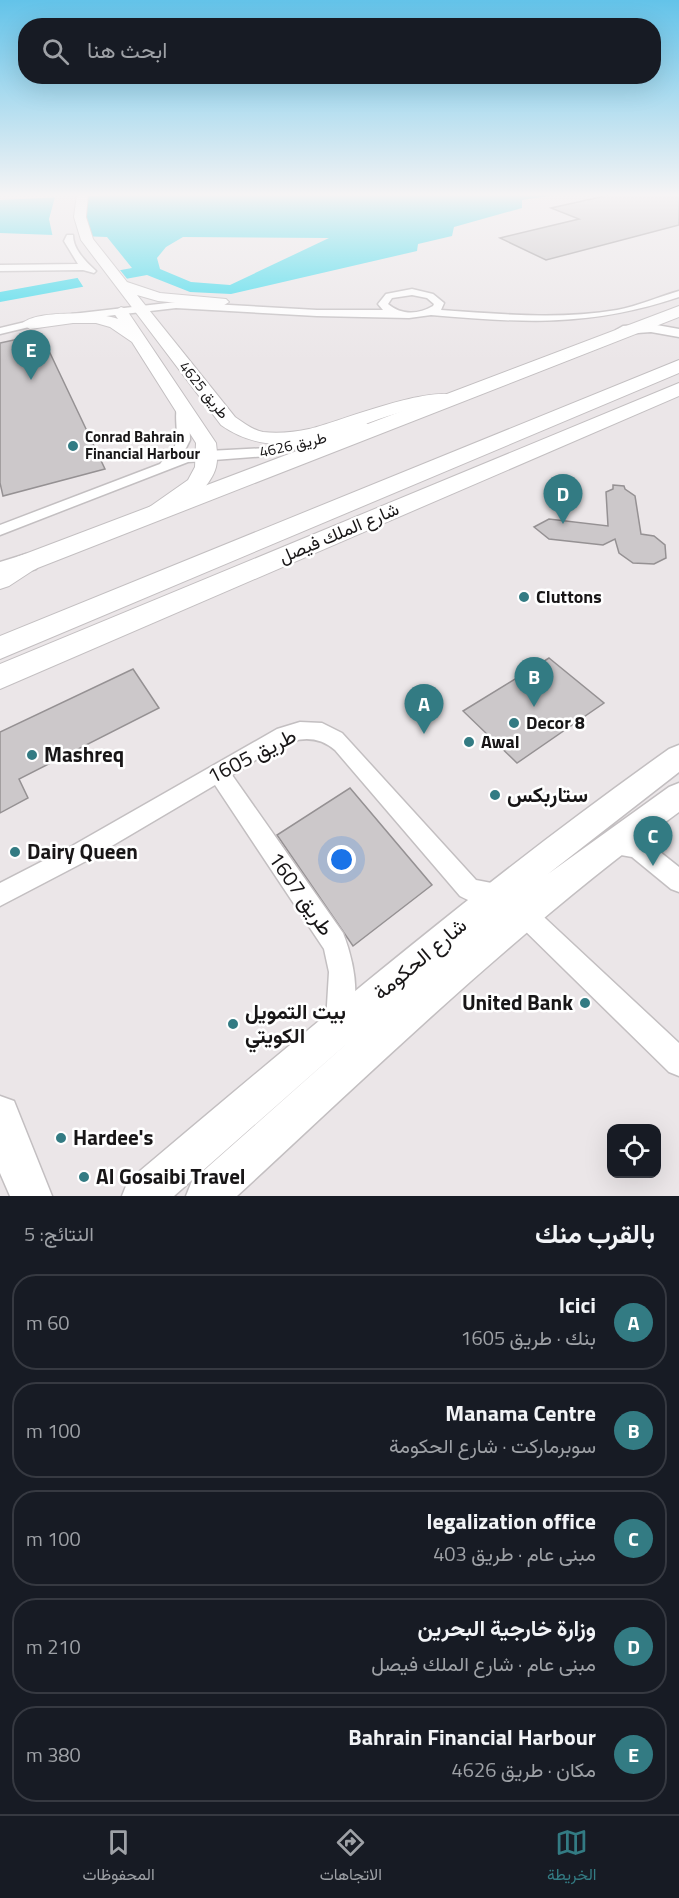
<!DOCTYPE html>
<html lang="ar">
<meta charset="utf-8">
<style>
:root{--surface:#171b24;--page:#20242c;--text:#f1f3f6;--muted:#9ea1a6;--line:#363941;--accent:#337b83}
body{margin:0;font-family:"Titillium Web",Vazirmatn,sans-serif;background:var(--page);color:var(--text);direction:rtl}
.controls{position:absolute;right:18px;bottom:18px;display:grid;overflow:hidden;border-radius:12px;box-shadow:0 6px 24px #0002}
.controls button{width:54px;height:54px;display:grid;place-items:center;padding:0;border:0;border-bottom:2px solid var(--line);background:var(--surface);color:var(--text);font:30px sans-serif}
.you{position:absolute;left:342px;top:860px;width:21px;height:21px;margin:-15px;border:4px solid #fff;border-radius:50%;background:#1a73e8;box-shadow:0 0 0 9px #1a73e833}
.badge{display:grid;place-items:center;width:39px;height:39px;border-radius:50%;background:var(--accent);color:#fff;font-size:20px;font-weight:700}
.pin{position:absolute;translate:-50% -50px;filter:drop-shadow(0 2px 3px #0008)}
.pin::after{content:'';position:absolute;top:32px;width:21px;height:18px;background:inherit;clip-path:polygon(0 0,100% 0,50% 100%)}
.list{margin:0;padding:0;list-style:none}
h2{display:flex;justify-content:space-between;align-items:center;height:78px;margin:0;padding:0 24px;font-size:26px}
h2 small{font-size:20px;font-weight:400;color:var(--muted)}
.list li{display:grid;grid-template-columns:39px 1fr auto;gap:18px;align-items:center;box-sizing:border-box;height:96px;margin:0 12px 12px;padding:0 12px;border:2px solid var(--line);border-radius:24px}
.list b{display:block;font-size:22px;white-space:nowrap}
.list p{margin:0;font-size:20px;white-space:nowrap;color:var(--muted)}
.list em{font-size:20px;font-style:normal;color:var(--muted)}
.icon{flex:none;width:33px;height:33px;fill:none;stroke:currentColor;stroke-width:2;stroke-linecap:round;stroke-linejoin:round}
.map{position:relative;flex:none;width:679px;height:1196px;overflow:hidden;direction:ltr}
.search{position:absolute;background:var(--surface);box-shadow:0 6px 24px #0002;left:18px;right:18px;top:18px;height:66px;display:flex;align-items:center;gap:15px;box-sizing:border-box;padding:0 21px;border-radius:24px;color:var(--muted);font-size:22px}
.sheet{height:618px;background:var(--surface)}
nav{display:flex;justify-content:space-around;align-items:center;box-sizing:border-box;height:84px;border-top:2px solid var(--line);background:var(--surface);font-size:16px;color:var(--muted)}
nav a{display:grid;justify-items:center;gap:3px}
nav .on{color:var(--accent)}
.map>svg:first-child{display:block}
.water{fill:#3ddaeb;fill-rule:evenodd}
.pier{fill:#ebe6e8}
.building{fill:#ccc8ca;stroke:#959193;stroke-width:1.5}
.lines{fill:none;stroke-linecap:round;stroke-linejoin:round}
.minor-casing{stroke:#c3bfc1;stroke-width:3}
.secondary-casing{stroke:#c3bfc1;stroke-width:3}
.primary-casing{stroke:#c3bfc1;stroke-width:2}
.trunk-casing{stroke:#c3bfc1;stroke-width:2}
.motorway-casing{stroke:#c3bfc1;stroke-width:3}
.minor{fill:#fff;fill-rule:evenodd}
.secondary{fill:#fff;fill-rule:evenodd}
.primary{fill:#fff;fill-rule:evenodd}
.trunk{fill:#fff;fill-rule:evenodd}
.motorway{fill:#fff;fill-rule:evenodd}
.poi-dot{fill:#337b83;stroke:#fff;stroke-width:2}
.labels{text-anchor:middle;stroke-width:5;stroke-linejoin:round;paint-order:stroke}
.far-street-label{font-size:15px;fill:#181617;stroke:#fff}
.far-poi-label{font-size:15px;font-weight:bold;fill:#181617;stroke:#fff;text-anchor:start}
.street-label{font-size:18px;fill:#181617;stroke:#fff}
.poi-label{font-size:18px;font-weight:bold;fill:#181617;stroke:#fff;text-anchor:start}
.near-poi-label{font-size:21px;font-weight:bold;fill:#181617;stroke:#fff;text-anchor:start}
.near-street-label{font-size:21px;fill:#181617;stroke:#fff}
</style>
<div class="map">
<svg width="679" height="1196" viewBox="0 0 679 1196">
<rect width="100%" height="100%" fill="#ebe6e8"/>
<path class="water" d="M128,194H563L522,200V208L454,227L452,236L418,244L417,251L231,294L190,292L147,275L0,302V292L132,268L107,237L0,233V200ZM183,237L329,238L230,285L191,282L160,269L157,258L166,247Z"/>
<path class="pier" d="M86,196L83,207L92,239L53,238L49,219L55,197Z
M120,270L128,280L84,288L77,277Z"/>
<path class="building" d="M614,194H679V225L546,260L500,238L579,219L551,208Z
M41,334L105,469L3,496L0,483V343Z
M613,485L624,486L625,489L635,496L641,534L654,536L665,545L666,558L654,564L633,563L619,553L615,539L603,545L549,539L534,527L549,519L608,526L606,492L613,489Z
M549,658L604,703L517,763L463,711Z
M133,669L159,708L19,779L28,798L0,813V732Z
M350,788L432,885L353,946L277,835Z"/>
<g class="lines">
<defs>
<path id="minor" d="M67,235H73C73,249 85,261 96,271L94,273L83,270L0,271V265L78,264L64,241Z
M412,289L433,294L444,303L441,310C499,314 559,320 617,310C638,306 658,297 679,291V297C590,327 522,323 431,315L409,318L317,316L176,308L72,320L67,317L72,314L176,302L317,310H383L378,304L386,294ZM412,295L427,298L434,304L433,306C418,315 401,315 388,304L392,298Z
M46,317L50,318V322L0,334V328Z
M183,403L189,407L190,440L182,456L208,451L267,448L366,423L372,427L370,430L267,456L188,462L0,535V525L160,464C165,458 171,454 174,448C180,436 174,420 177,407Z
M300,722L322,723L342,733L476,880L507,886L511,894L507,902C491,909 475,904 460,896L335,750C301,721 263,757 232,775L343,933C355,964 361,1000 348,1031L339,1035L330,1031L326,1022L329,972L324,949L215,785L88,860L0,906V883L72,846L277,729Z
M612,835L645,840L679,867V892L671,889L632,857L604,852L601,845L604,838Z
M523,901L531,905L679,1043V1076L669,1072L515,921L511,913L515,905Z"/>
<path id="secondary" d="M651,324L679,329V337L651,332L623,334L616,330L623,326Z
M679,745V772L548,874L669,787L679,783V812C521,927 381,1063 237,1196H186L192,1181L353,1038L174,1196H122L128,1181C305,1032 480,883 669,749Z
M0,1096L14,1101L52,1196H10L0,1173Z"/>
<path id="primary" d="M77,194H88L86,217L93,239L127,282L160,293L226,299L229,302L221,307L158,301L137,295L235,417C244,423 252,430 263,432C278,434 295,432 309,429C334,424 445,378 460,400C453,410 424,406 412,409C348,425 283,469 221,425L81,240L74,217Z
M121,307L126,309L216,443C217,451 218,459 216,467C210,490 176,519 151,513L148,508L188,480L195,467L196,443L132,342L110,327L96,323H73L30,329L22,324C34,310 100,312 118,319L113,312Z"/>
<path id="trunk" d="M679,306V317L35,569L9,586L0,589V568L17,557Z
M679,360V373L0,659V636Z
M679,383V396L0,689V664Z"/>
<path id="motorway" d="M26,554L36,557L40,563L36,569L0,580V562Z"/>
</defs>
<use href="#minor" class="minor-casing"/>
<use href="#secondary" class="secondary-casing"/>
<use href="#primary" class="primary-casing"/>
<use href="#trunk" class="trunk-casing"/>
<use href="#motorway" class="motorway-casing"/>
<use href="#minor" class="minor"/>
<use href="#secondary" class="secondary"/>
<use href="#primary" class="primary"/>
<use href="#trunk" class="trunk"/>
<use href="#motorway" class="motorway"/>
</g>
<linearGradient id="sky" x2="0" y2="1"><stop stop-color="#63c3e9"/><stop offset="0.54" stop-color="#f6f4f5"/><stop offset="1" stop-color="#f6f4f5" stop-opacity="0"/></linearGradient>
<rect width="679" height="361" fill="url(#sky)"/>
<g class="poi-dot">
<circle cx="73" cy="446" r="6"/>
<circle cx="524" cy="597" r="6"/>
<circle cx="514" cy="723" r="6"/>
<circle cx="469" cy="742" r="6"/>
<circle cx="32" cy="755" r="6"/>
<circle cx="495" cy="795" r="6"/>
<circle cx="15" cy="852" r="6"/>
<circle cx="585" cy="1003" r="6"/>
<circle cx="233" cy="1024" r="6"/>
<circle cx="61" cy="1138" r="6"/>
<circle cx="84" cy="1177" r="6"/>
</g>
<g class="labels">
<g class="far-street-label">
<text transform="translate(204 390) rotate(51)" y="5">طريق 4625</text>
<text transform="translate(293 445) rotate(-13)" y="5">طريق 4626</text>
</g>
<g class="far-poi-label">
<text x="85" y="442">Conrad Bahrain<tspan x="85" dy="17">Financial Harbour</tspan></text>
</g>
<g class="street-label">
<text transform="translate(339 533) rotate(-23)" y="6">شارع الملك فيصل</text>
</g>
<g class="poi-label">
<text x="536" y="603">Cluttons</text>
<text x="526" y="729">Decor 8</text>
<text x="481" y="748">Awal</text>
</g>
<g class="near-poi-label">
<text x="44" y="762">Mashreq</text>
<text x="507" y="802">ستاربكس</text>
<text x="27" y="859">Dairy Queen</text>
<text x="573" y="1010" text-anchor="end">United Bank</text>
<text x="245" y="1019">بيت التمويل<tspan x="245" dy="24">الكويتي</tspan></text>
<text x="73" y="1145">Hardee's</text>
<text x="96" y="1184">Al Gosaibi Travel</text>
</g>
<g class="near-street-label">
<text transform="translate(252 756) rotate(-27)" y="7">طريق 1605</text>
<text transform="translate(301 894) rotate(55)" y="7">طريق 1607</text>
<text transform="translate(420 959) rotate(-40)" y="7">شارع الحكومة</text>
</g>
</g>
</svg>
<div class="controls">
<button><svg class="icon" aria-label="locate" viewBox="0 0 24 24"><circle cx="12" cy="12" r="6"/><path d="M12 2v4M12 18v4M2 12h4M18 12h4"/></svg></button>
</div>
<div class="you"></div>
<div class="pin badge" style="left:424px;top:734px">A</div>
<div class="pin badge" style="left:534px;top:707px">B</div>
<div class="pin badge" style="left:653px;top:866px">C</div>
<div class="pin badge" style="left:563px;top:524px">D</div>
<div class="pin badge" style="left:31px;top:380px">E</div>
<div class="search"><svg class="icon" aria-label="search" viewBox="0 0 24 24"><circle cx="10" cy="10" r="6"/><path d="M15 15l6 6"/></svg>ابحث هنا</div>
</div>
<section class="sheet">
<h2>بالقرب منك<small>النتائج: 5</small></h2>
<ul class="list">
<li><span class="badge">A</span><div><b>Icici</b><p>بنك · طريق 1605</p></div><em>60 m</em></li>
<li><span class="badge">B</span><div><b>Manama Centre</b><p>سوبرماركت · شارع الحكومة</p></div><em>100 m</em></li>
<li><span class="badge">C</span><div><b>legalization office</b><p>مبنى عام · طريق 403</p></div><em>100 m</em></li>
<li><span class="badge">D</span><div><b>وزارة خارجية البحرين</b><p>مبنى عام · شارع الملك فيصل</p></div><em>210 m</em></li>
<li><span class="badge">E</span><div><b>Bahrain Financial Harbour</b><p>مكان · طريق 4626</p></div><em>380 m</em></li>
</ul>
</section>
<nav>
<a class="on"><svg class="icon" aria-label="map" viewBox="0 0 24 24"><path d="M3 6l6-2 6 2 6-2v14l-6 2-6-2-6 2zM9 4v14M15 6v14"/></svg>الخريطة</a>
<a><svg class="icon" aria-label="directions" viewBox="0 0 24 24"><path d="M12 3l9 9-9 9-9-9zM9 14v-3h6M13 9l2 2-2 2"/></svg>الاتجاهات</a>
<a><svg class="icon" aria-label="saved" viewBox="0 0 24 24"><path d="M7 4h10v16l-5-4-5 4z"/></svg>المحفوظات</a>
</nav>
